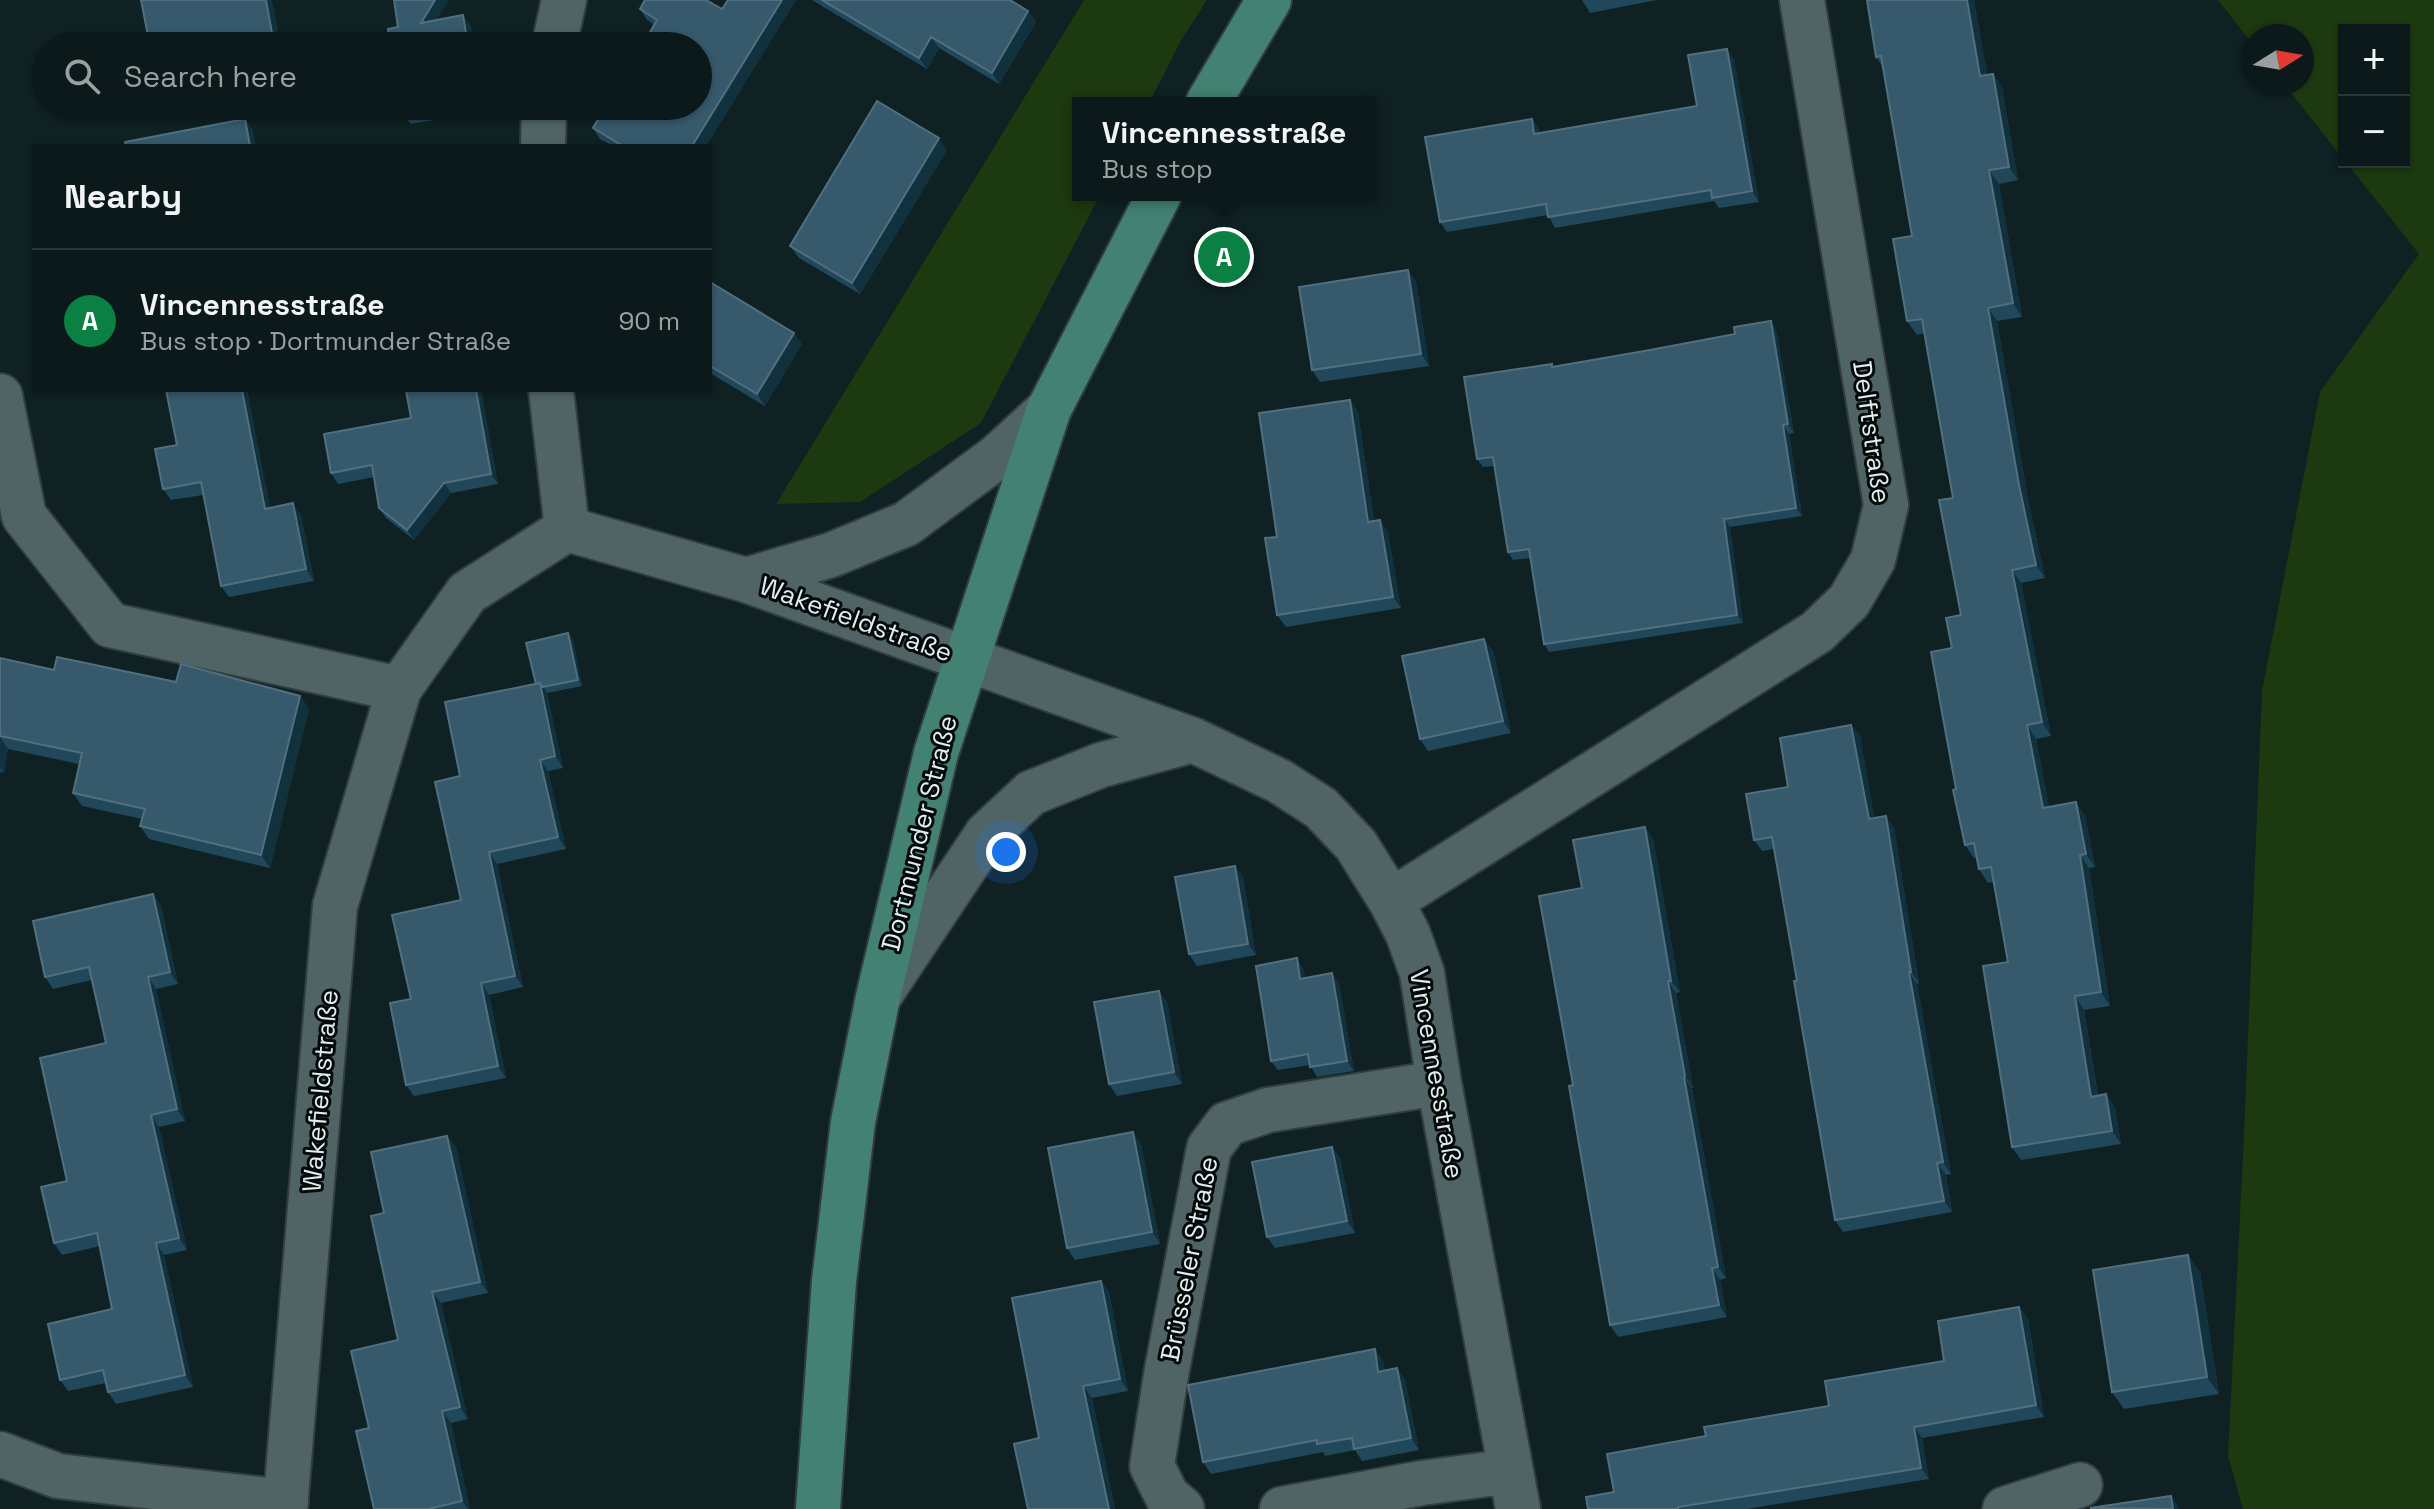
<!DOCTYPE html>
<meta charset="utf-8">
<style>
:root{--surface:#0b191a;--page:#192627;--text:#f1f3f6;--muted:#9aa0a2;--line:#2b3839;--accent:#0b8043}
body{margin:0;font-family:"Space Grotesk",sans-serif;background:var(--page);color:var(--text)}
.controls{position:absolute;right:24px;top:24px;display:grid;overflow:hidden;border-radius:0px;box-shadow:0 2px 6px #0004}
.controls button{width:72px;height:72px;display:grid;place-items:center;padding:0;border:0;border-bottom:2px solid var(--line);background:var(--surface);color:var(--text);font:40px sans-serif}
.compass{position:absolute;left:2242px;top:24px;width:72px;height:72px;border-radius:50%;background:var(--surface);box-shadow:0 2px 6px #0004;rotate:79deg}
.you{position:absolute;left:1006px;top:852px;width:28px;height:28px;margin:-20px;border:6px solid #fff;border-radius:50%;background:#1a73e8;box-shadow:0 0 0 12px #1a73e833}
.badge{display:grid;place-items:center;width:52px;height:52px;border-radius:50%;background:var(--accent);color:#fff;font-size:26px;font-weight:700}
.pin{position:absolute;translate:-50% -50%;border:4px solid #fff;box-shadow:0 2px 8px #0006}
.popup{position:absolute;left:1072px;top:97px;width:304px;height:104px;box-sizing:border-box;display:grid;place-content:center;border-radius:0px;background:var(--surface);filter:drop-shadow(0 2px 6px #0005);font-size:26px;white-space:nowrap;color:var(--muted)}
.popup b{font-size:30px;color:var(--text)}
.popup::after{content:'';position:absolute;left:50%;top:100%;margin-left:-16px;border:16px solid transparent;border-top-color:var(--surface)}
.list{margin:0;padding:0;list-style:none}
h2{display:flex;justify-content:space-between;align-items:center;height:104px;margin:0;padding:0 32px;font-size:34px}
h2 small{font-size:26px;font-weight:400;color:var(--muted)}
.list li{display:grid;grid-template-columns:52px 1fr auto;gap:24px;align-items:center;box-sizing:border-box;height:144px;padding:0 32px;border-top:2px solid var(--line)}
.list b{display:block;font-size:30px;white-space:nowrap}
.list p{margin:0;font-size:26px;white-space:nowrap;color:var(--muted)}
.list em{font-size:26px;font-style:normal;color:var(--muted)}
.icon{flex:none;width:44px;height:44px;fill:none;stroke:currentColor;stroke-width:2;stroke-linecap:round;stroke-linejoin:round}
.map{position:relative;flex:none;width:2434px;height:1509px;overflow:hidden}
.search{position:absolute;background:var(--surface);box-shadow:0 2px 6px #0004;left:32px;top:32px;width:680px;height:88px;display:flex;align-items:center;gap:20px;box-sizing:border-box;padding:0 28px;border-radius:44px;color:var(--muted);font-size:30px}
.panel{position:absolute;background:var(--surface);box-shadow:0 2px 6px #0004;left:32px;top:144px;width:680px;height:248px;border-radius:0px}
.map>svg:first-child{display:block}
.green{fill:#1d3910}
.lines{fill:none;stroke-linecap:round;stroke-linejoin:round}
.minor-casing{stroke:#323d3e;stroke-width:48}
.major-casing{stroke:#323d3e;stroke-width:48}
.minor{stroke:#506466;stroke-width:44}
.major{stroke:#438272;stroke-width:44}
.wall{fill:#21475b}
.shaded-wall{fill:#11313e}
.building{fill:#36596b;stroke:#51707f;stroke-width:2}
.labels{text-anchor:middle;stroke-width:6;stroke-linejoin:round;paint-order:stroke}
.street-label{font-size:26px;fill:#e1edee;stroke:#040a0a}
</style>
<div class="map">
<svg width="2434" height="1509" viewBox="0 0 2434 1509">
<rect width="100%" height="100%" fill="#0f2123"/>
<path class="green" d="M1084,0H1207L1182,39L1149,103H1078V195H1100L981,423L860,502L776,504Z
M2218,0H2434V1509H2243L2228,1456L2244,1135L2262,691L2320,392L2419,254L2346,162H2404V30H2344V160L2284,84H2302V36H2254V46Z"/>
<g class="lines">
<defs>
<path id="minor" d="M554,46L564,0
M543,146L544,106
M551,390L567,529
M0,396L24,516L110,625L399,689
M746,580L831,555L906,524L998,456L1049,409
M1391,901L1817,632L1849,601L1873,560L1886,505L1802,0
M879,996L987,834L1031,793L1101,765L1193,740
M0,1454L58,1476L286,1502
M285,1509L335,906L399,689L467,593L567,529L746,580L1193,740L1279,781L1321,808L1356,845L1391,901L1408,934L1422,973L1439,1083L1518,1509
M1182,1509L1167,1496L1152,1466L1166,1375L1209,1148L1227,1124L1268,1110L1439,1083
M1282,1509L1422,1483L1511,1471
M2005,1509L2080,1485"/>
<path id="major" d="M1208,103L1269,0
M818,1509L834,1281L853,1122L878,997L936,753L1049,409L1159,195"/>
</defs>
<use href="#minor" class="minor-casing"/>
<use href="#major" class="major-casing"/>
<use href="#minor" class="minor"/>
<use href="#major" class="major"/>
</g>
<path class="wall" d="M728,0H796L706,146H613L600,139L593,128L655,25L647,20L640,9H722Z
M812,0H1010L1028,11L1036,22L999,84L939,48L927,69Z
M1582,0H1657L1590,13Z
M1974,0L1987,75L1993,74L2002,87L2018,180L1999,184L2022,317L1997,321L2028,499L2045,578L2021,583L2051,736L2036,739L2049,807L2085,815L2095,867L2089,868L2110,1006L2084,1010L2098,1095L2106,1094L2115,1108L2121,1144L2021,1160L2012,1147L2008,962L1993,882L1988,883L1979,869L1977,858H1974L1965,845L1956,789L1952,648L1961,615L1953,498L1924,333L1917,335L1907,321L1912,236L1883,67L1876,57Z
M1734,59L1759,202L1719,208L1714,201L1555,228L1548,215L1447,232L1440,222L1532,119L1539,129L1540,133L1697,106Z
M402,106H479L480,112L411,124L403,114Z
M947,150L860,294L799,258L790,246Z
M1416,281L1429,366L1320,382L1312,370Z
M710,282L802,344L765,406L710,373Z
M1776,329L1794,433L1789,434L1802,516L1730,527L1743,623L1549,652L1544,644L1530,558L1513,560L1508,552L1494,466L1483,467L1477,459L1552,364L1554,367Z
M247,390L270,508L301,515L314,581L229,597L221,586L203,495L171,500L163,489Z
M481,390L498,484L451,493L414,540L386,518L379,508L374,477L338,484L331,473L411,418Z
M1350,400L1358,412L1374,521L1388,532L1401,608L1286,627L1277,615V537Z
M568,633L573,639L582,686L547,693L563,768L548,771L566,849L497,864L523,987L489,995L506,1078L414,1096L406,1085L411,999L461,900L460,776L536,684Z
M1493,650L1511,733L1428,751L1420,739Z
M0,658L54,670L300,696L309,709L270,868L149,839L140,826L142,819L82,806L73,793L79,764L8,749L4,773L0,772Z
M1851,725L1860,736L1874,818L1894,828L1919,983L1917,984L1951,1174L1946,1175L1952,1212L1843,1232L1835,1220L1797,981L1774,849L1762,851L1754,840L1788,787Z
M1653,839L1680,992L1676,993L1693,1088H1692L1726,1278L1720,1280L1727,1317L1618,1337L1610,1325L1573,1085L1582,888Z
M1235,866L1243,877L1256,955L1197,966L1189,954Z
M153,894L161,906L178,984L156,989L185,1121L159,1127L187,1250L164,1255L193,1387L116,1404L108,1392L106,1383L68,1391L60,1380L112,1309L100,1246L62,1255L54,1243L106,1043L92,980L53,989L45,977Z
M1303,968L1305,978L1339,983L1354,1071L1317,1077L1310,1065L1278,1070L1271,1061Z
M1167,1002L1182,1084L1117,1096L1109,1084Z
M447,1136L456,1147L488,1293L441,1303L468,1419L451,1423L470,1509H374L398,1340L384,1213Z
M1141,1144L1160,1244L1075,1260L1067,1248Z
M1332,1147L1340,1158L1355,1233L1275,1248L1267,1237Z
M2188,1255L2200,1272L2219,1394L2124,1409L2112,1392Z
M1101,1281L1109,1292L1128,1391L1092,1398L1115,1509H1028L1039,1438Z
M2019,1307L2028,1319L2044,1417L1922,1438L1929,1479L1747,1509H1588L1614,1492L1706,1436L1829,1406L1944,1361Z
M1383,1361L1385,1371L1397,1368L1405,1380L1419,1450L1362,1461L1355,1450L1325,1456L1323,1452L1211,1474L1203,1462Z"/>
<path class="shaded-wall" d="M266,0H272L281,46H276L274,44Z
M435,0H449L429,33L421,23Z
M782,0H796L706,146H692Z
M1967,0H1974L1990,89L1980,76Z
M1028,11L1036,22L999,84L992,73Z
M463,15L471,26L474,46H468Z
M931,37L939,48L927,69L919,58Z
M1727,49L1734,59L1759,202L1752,191Z
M1993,74L2002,87L2018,180L2009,167Z
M245,119L253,130L256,146H250Z
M1532,119L1539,129L1541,145L1534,134Z
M939,138L947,150L860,294L852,283Z
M1989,170L1999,184L2022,317L2013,303Z
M1408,270L1416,281L1429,366L1421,354Z
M1988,308L1997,321L2028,499L2045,578L2036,565L2019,485Z
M1771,321L1776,329L1794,433L1788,424Z
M794,333L802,344L765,406L757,394Z
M242,390H247L273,520L265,509Z
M476,390H481L498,484L491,474Z
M1350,400L1358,412L1376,534L1368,522Z
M1783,425L1789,434L1802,516L1796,508Z
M444,483L451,493L414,540L407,530Z
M293,503L301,515L314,581L306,569Z
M1724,519L1730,527L1743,623L1737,615Z
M1380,520L1388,532L1401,608L1393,597Z
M2012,570L2021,583L2051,736L2042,722Z
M568,633L573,639L582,686L578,680Z
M1484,639L1493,650L1511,733L1503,721Z
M540,683L548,694L563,768L555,756Z
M300,696L309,709L270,868L261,855Z
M1851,725L1860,736L1877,831L1869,819Z
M2027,725L2036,739L2052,821L2043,808Z
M0,737L8,749L4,773L0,768Z
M540,760L548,771L566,849L558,837Z
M2076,802L2085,815L2095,867L2086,854Z
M1886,816L1894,828L1919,983L1911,972Z
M1645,827L1653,839L1680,992L1671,981Z
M489,852L497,864L523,987L515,976Z
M2080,855L2089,868L2110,1006L2101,992Z
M1235,866L1243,877L1256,955L1248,944Z
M153,894L161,906L178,984L170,972Z
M1297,958L1303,968L1307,989L1300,979Z
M1909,972L1917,984L1951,1174L1943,1162Z
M1332,973L1339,983L1354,1071L1347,1061Z
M148,977L156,989L185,1121L177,1109Z
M1668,981L1676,993L1693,1088L1685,1076Z
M481,983L489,995L506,1078L498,1066Z
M1159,991L1167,1002L1182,1084L1174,1072Z
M2075,996L2084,1010L2100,1110L2091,1097Z
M1684,1077L1692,1088L1726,1278L1718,1267Z
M2106,1094L2115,1108L2121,1144L2112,1131Z
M151,1115L159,1127L187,1250L179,1238Z
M1133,1132L1141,1144L1160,1244L1152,1232Z
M447,1136L456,1147L488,1293L480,1282Z
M1332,1147L1340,1158L1355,1233L1347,1221Z
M1937,1163L1946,1175L1952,1212L1944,1201Z
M156,1243L164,1255L193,1387L185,1375Z
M2188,1255L2200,1272L2219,1394L2207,1377Z
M1712,1268L1720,1280L1727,1317L1719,1305Z
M1101,1281L1109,1292L1128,1391L1120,1379Z
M432,1292L441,1303L468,1419L460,1407Z
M2019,1307L2028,1319L2044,1417L2036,1405Z
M1375,1349L1383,1361L1387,1384L1378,1372Z
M1397,1368L1405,1380L1419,1450L1411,1438Z
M1083,1386L1092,1398L1115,1509H1109Z
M442,1411L451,1423L470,1509H468L462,1501Z
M1914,1427L1922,1438L1929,1479L1921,1468Z
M2171,1496L2179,1507V1509H2173Z"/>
<path class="building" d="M141,0H266L274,44L266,46H200L199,43L183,46H150Z
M394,0H435L421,23L463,15L468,46H391L388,29L398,27Z
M645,0H706L722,9L728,0H782L692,146H623L593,128L606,106H698V46H642L657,20L640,9Z
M822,0H1010L1028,11L992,73L931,37L919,58Z
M1867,0H1967L1980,76L1993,74L2009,167L1989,170L2013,303L1988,308L2019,485L2036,565L2012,570L2042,722L2027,725L2043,808L2076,802L2086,854L2080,855L2101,992L2075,996L2091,1097L2106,1094L2112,1131L2012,1147L1983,966L2008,962L1991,867L1979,869L1974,843L1965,845L1953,790L1956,789L1931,652L1952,648L1946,618L1961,615L1939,500L1953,498L1922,319L1907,321L1893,239L1912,236L1881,56L1876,57Z
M1727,49L1752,191L1712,198L1711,190L1548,217L1546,204L1440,222L1425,137L1532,119L1534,134L1697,106L1688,55Z
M877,101L939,138L852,283L790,246Z
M402,106H447L403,114Z
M245,119L250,146H126L125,142Z
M1408,270L1421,354L1312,370L1299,287Z
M710,282L794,333L757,394L710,366Z
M1771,321L1788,424L1783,425L1796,508L1724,519L1737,615L1544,644L1529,549L1508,552L1493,457L1477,459L1464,377L1552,364V367L1650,350L1735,334L1734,327Z
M166,390H242L265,509L293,503L306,569L221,586L201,482L163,489L155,449L177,445Z
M406,390H476L491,474L444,483L407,530L379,508L372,465L331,473L324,434L411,418Z
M1350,400L1368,522L1380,520L1393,597L1277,615L1265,538L1277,537L1259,413Z
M568,633L578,680L543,687L540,683L536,684L526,643Z
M1484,639L1503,721L1420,739L1402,656Z
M57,657L176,682L181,664L300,696L261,855L140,826L145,809L73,793L82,753L0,736V658L54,670Z
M540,683L555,756L540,760L558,837L489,852L515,976L481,983L498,1066L406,1085L390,1003L411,999L392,915L461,900L435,782L460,776L445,702Z
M1851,725L1869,819L1886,816L1911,972H1909L1943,1162L1937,1163L1944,1201L1835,1220L1794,981H1797L1772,837L1754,840L1746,794L1788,787L1780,738Z
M1645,827L1671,981H1668L1685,1076L1684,1077L1718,1267L1712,1268L1719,1305L1610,1325L1569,1086L1573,1085L1539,896L1582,888L1573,840Z
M1235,866L1248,944L1189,954L1175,877Z
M153,894L170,972L148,977L177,1109L151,1115L179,1238L156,1243L185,1375L108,1392L103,1370L60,1380L48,1324L112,1309L97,1233L54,1243L41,1187L67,1181L40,1058L106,1043L89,967L45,977L33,921Z
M1297,958L1300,979L1332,973L1347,1061L1310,1067L1308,1054L1271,1061L1256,966Z
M1159,991L1174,1072L1109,1084L1094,1002Z
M1133,1132L1152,1232L1067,1248L1048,1148Z
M447,1136L480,1282L432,1292L460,1407L442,1411L462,1501L428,1509H374L356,1431L369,1428L351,1351L398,1340L371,1216L384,1213L371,1152Z
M1332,1147L1347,1221L1267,1237L1252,1162Z
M2188,1255L2207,1377L2112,1392L2093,1270Z
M1101,1281L1120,1379L1083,1386L1109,1509H1028L1014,1444L1039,1438L1012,1298Z
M2019,1307L2036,1405L1914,1427L1921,1468L1678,1507V1509H1588L1586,1497L1614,1492L1607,1454L1706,1436L1704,1427L1829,1406L1825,1381L1944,1361L1938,1321Z
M1375,1349L1378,1372L1397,1368L1411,1438L1354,1449L1352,1438L1317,1444V1440L1203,1462L1188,1385Z
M2171,1496L2173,1509L2090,1508Z"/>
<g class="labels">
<g class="street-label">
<text transform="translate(1872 432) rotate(82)" y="9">Delftstraße</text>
<text transform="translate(856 619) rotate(20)" y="9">Wakefieldstraße</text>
<text transform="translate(919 833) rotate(-76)" y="9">Dortmunder Straße</text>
<text transform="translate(1437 1074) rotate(80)" y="9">Vincennesstraße</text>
<text transform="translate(320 1091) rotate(-85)" y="9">Wakefieldstraße</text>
<text transform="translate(1189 1259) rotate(-79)" y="9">Brüsseler Straße</text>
</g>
</g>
</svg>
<div class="controls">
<button>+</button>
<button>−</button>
</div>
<svg class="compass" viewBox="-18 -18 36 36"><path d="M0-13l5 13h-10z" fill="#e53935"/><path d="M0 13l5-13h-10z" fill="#9aa0a2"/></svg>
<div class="you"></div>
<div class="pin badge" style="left:1224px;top:257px">A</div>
<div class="popup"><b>Vincennesstraße</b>Bus stop</div>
<div class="search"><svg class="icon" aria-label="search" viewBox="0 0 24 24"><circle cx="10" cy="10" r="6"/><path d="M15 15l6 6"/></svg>Search here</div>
<section class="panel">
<h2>Nearby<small></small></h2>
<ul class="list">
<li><span class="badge">A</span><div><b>Vincennesstraße</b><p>Bus stop · Dortmunder Straße</p></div><em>90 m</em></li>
</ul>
</section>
</div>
